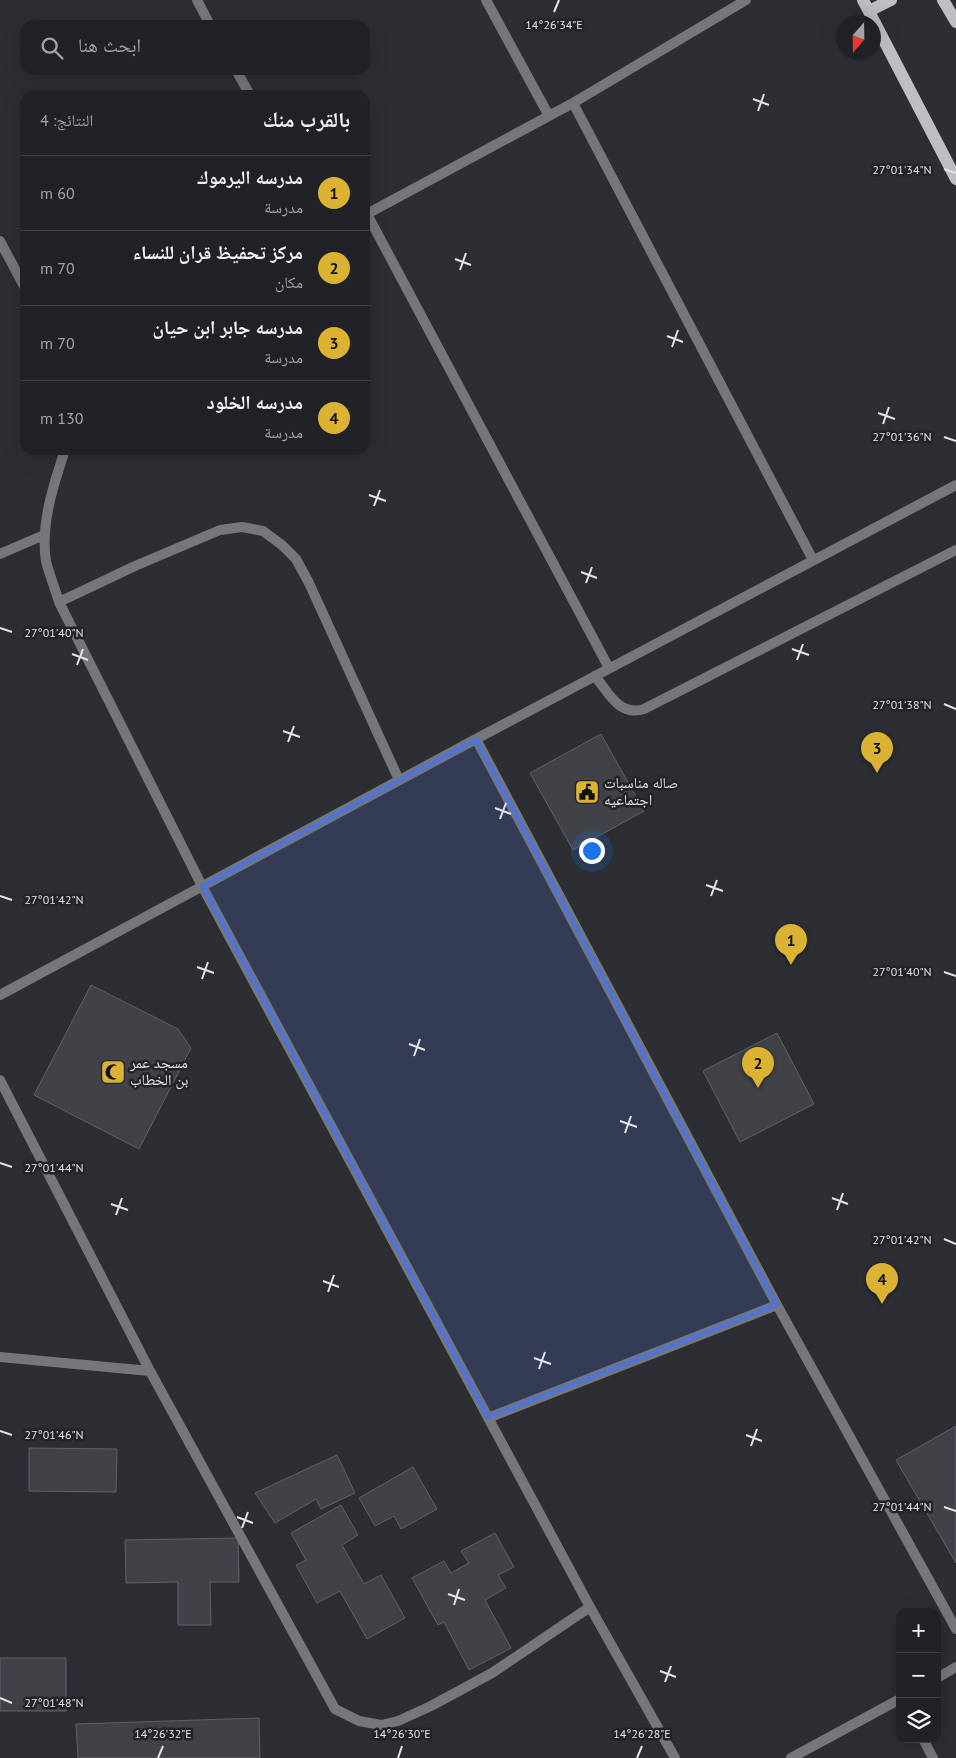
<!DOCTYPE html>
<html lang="ar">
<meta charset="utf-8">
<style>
:root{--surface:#212227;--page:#2d2f33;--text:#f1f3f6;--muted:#a2a4a7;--line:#3e3f44;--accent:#dcb233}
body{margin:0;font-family:"PT Sans","Noto Naskh Arabic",sans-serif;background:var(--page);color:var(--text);direction:rtl}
.controls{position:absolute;right:15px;bottom:15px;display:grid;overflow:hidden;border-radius:10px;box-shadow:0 5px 20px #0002}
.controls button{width:45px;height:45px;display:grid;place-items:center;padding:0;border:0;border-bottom:1px solid var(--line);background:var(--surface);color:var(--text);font:25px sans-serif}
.compass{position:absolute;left:836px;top:15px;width:45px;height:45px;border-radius:50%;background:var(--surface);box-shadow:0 5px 20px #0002;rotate:200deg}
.you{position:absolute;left:591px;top:850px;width:18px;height:18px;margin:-12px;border:4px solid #fff;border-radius:50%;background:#1a73e8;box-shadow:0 0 0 8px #1a73e833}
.badge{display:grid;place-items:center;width:32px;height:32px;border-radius:50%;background:var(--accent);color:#111;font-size:16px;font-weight:700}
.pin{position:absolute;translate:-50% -41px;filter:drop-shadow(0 1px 2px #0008)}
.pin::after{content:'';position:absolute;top:26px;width:18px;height:15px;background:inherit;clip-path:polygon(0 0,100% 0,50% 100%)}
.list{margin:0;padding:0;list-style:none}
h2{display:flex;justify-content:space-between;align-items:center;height:65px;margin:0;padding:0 20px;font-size:21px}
h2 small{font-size:16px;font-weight:400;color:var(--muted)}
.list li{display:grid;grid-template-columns:32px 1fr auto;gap:15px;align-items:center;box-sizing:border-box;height:75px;padding:0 20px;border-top:1px solid var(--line)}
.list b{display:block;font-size:19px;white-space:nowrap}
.list p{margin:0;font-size:16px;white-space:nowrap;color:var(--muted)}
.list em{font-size:16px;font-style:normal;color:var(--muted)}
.icon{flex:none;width:28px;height:28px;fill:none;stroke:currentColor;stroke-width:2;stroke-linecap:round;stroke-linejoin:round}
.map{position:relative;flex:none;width:956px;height:1758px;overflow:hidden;direction:ltr}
.search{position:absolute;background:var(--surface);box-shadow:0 5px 20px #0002;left:20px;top:20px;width:350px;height:55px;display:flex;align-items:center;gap:12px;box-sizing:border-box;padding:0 18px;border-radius:15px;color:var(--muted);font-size:19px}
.panel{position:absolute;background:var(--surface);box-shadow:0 5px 20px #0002;left:20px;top:90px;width:350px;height:365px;border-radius:15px;direction:rtl}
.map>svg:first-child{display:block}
.building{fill:#404248;stroke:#5f6268}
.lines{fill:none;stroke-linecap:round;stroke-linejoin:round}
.service{stroke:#75777a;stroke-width:10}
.minor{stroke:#75777a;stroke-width:10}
.primary{stroke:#bdbfc5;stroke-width:12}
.marked{fill:#4e74dc;fill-opacity:0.2;stroke:#4e74dc;stroke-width:4;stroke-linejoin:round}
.ticks{fill:none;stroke:#e3e4e8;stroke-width:2}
.labels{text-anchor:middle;stroke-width:5;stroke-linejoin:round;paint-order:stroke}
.poi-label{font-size:15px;fill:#e3e4e8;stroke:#22242a;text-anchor:start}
.ticks-label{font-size:12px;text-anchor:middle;fill:#e3e4e8;stroke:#22242a;stroke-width:5;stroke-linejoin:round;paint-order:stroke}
</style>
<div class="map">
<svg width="956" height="1758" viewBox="0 0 956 1758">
<rect width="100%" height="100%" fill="#2c2e34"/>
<path class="building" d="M601,734L644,811L573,850L530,773Z
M91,985L178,1029L191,1048L139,1149L34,1095Z
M777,1033L814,1104L740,1142L703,1071Z
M956,1426V1563L896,1460Z
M29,1448L117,1449L116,1492L29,1491Z
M337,1455L355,1493L321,1509L316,1499L275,1523L255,1493Z
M413,1467L437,1509L401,1529L394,1516L375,1526L359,1498Z
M341,1505L358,1535L342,1545L364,1584L381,1575L405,1618L367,1639L340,1591L317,1603L296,1565L306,1560L291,1533Z
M495,1533L514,1567L498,1575L506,1588L485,1600L511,1648L469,1670L444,1622L438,1625L412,1578L444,1561L451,1573L469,1563L461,1551Z
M238,1538L239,1582H210L211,1625H178V1582L126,1583L125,1540Z
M0,1658H66V1711H0Z
M259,1718L260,1758H78L76,1724Z"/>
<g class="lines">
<path class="service" d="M595,676C608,692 619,717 644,709L956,550"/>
<path class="minor" d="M197,0L210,25
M486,0L549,116
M236,70L250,95
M573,103L813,560
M367,214L609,668
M365,215L573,103L746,0
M0,241L25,288
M65,450C54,483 40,525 46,561C49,574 55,588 59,602L202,886L590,1607L675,1758
M0,554L44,535
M59,602L135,566L220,530L242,527L263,531L282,545L296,559L309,583L399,780
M476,739L777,1305L956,1629
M0,995L476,739L956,485
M0,1080L150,1371L335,1709L359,1721L381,1725L398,1721L431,1706L492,1673L590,1607
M0,1357L150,1371
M488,1418L777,1305
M937,1678L956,1667
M923,1739L933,1758
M791,1758L900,1699"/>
<path class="primary" d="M863,0L956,179
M943,0L956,22
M869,11L891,0"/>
</g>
<path class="marked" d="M476,739L777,1305L488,1418L202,886Z"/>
<path class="ticks" d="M554,12L559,0M753,99L769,105M758,111L764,94M944,169L956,173M455,259L471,265M460,270L466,253M667,336L683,342M672,347L678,330M878,413L895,419M883,424L889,407M944,437L956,441M369,495L386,501M374,506L380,490M581,572L597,578M586,583L592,567M0,628L12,632M792,649L809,655M72,654L88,660M797,660L803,644M77,665L83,649M944,704L956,709M283,731L300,737M288,742L294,726M495,808L511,814M500,819L506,803M706,885L723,891M0,896L12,900M711,896L717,880M197,967L214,973M944,972L956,976M202,979L208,962M409,1044L425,1050M414,1056L420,1039M620,1121L637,1127M625,1133L631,1116M0,1163L12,1167M832,1198L848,1204M111,1204L128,1210M837,1210L843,1193M116,1215L122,1198M944,1239L956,1244M323,1281L339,1287M328,1292L334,1275M534,1358L551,1364M539,1369L545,1352M0,1431L12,1435M746,1435L762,1441M751,1446L757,1429M944,1507L956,1511M237,1517L253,1523M242,1528L248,1512M448,1594L465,1600M454,1605L459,1589M660,1671L676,1677M665,1682L671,1666M0,1698L12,1703M158,1758L163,1746M398,1758L402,1746M637,1758L642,1746"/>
<defs>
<symbol id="civic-square" viewBox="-11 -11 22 22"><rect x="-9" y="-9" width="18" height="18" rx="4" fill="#dcb233" stroke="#22242a"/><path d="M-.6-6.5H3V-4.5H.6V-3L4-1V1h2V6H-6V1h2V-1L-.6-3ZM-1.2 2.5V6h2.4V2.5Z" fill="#111"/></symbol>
<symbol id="mosque-square" viewBox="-11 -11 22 22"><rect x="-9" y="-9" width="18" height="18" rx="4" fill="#dcb233" stroke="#22242a"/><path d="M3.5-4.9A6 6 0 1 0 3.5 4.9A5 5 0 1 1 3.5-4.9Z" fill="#111"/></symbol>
</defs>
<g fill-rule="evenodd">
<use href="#civic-square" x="573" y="778" width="28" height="28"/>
<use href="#mosque-square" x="99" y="1058" width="28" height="28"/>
</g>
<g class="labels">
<g class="poi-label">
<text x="604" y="788">صاله مناسبات<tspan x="604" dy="17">اجتماعيه</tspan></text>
<text x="130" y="1068">مسجد عمر<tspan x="130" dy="17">بن الخطاب</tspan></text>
</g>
</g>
<g class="ticks-label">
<text x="554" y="29">14°26'34"E</text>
<text x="902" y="174">27°01'34"N</text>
<text x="902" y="441">27°01'36"N</text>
<text x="54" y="637">27°01'40"N</text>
<text x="902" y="709">27°01'38"N</text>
<text x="54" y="904">27°01'42"N</text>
<text x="902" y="976">27°01'40"N</text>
<text x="54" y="1172">27°01'44"N</text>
<text x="902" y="1244">27°01'42"N</text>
<text x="54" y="1439">27°01'46"N</text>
<text x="902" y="1511">27°01'44"N</text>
<text x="54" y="1707">27°01'48"N</text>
<text x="163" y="1738">14°26'32"E</text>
<text x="402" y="1738">14°26'30"E</text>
<text x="642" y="1738">14°26'28"E</text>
</g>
</svg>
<div class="controls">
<button>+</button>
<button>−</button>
<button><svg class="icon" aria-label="layers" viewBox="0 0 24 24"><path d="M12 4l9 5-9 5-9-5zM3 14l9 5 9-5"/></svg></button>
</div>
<svg class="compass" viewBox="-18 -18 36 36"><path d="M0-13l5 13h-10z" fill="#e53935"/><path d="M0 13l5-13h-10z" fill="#a2a4a7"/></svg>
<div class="you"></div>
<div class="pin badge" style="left:791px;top:965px">1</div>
<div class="pin badge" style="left:758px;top:1088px">2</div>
<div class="pin badge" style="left:877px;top:773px">3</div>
<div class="pin badge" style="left:882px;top:1304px">4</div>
<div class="search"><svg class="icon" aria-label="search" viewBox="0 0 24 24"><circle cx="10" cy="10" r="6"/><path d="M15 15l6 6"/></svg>ابحث هنا</div>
<section class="panel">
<h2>بالقرب منك<small>النتائج: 4</small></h2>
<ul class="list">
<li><span class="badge">1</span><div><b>مدرسه اليرموك</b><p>مدرسة</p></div><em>60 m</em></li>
<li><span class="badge">2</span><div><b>مركز تحفيظ قران للنساء</b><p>مكان</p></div><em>70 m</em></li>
<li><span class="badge">3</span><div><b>مدرسه جابر ابن حيان</b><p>مدرسة</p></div><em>70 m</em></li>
<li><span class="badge">4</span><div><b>مدرسه الخلود</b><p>مدرسة</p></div><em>130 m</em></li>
</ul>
</section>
</div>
